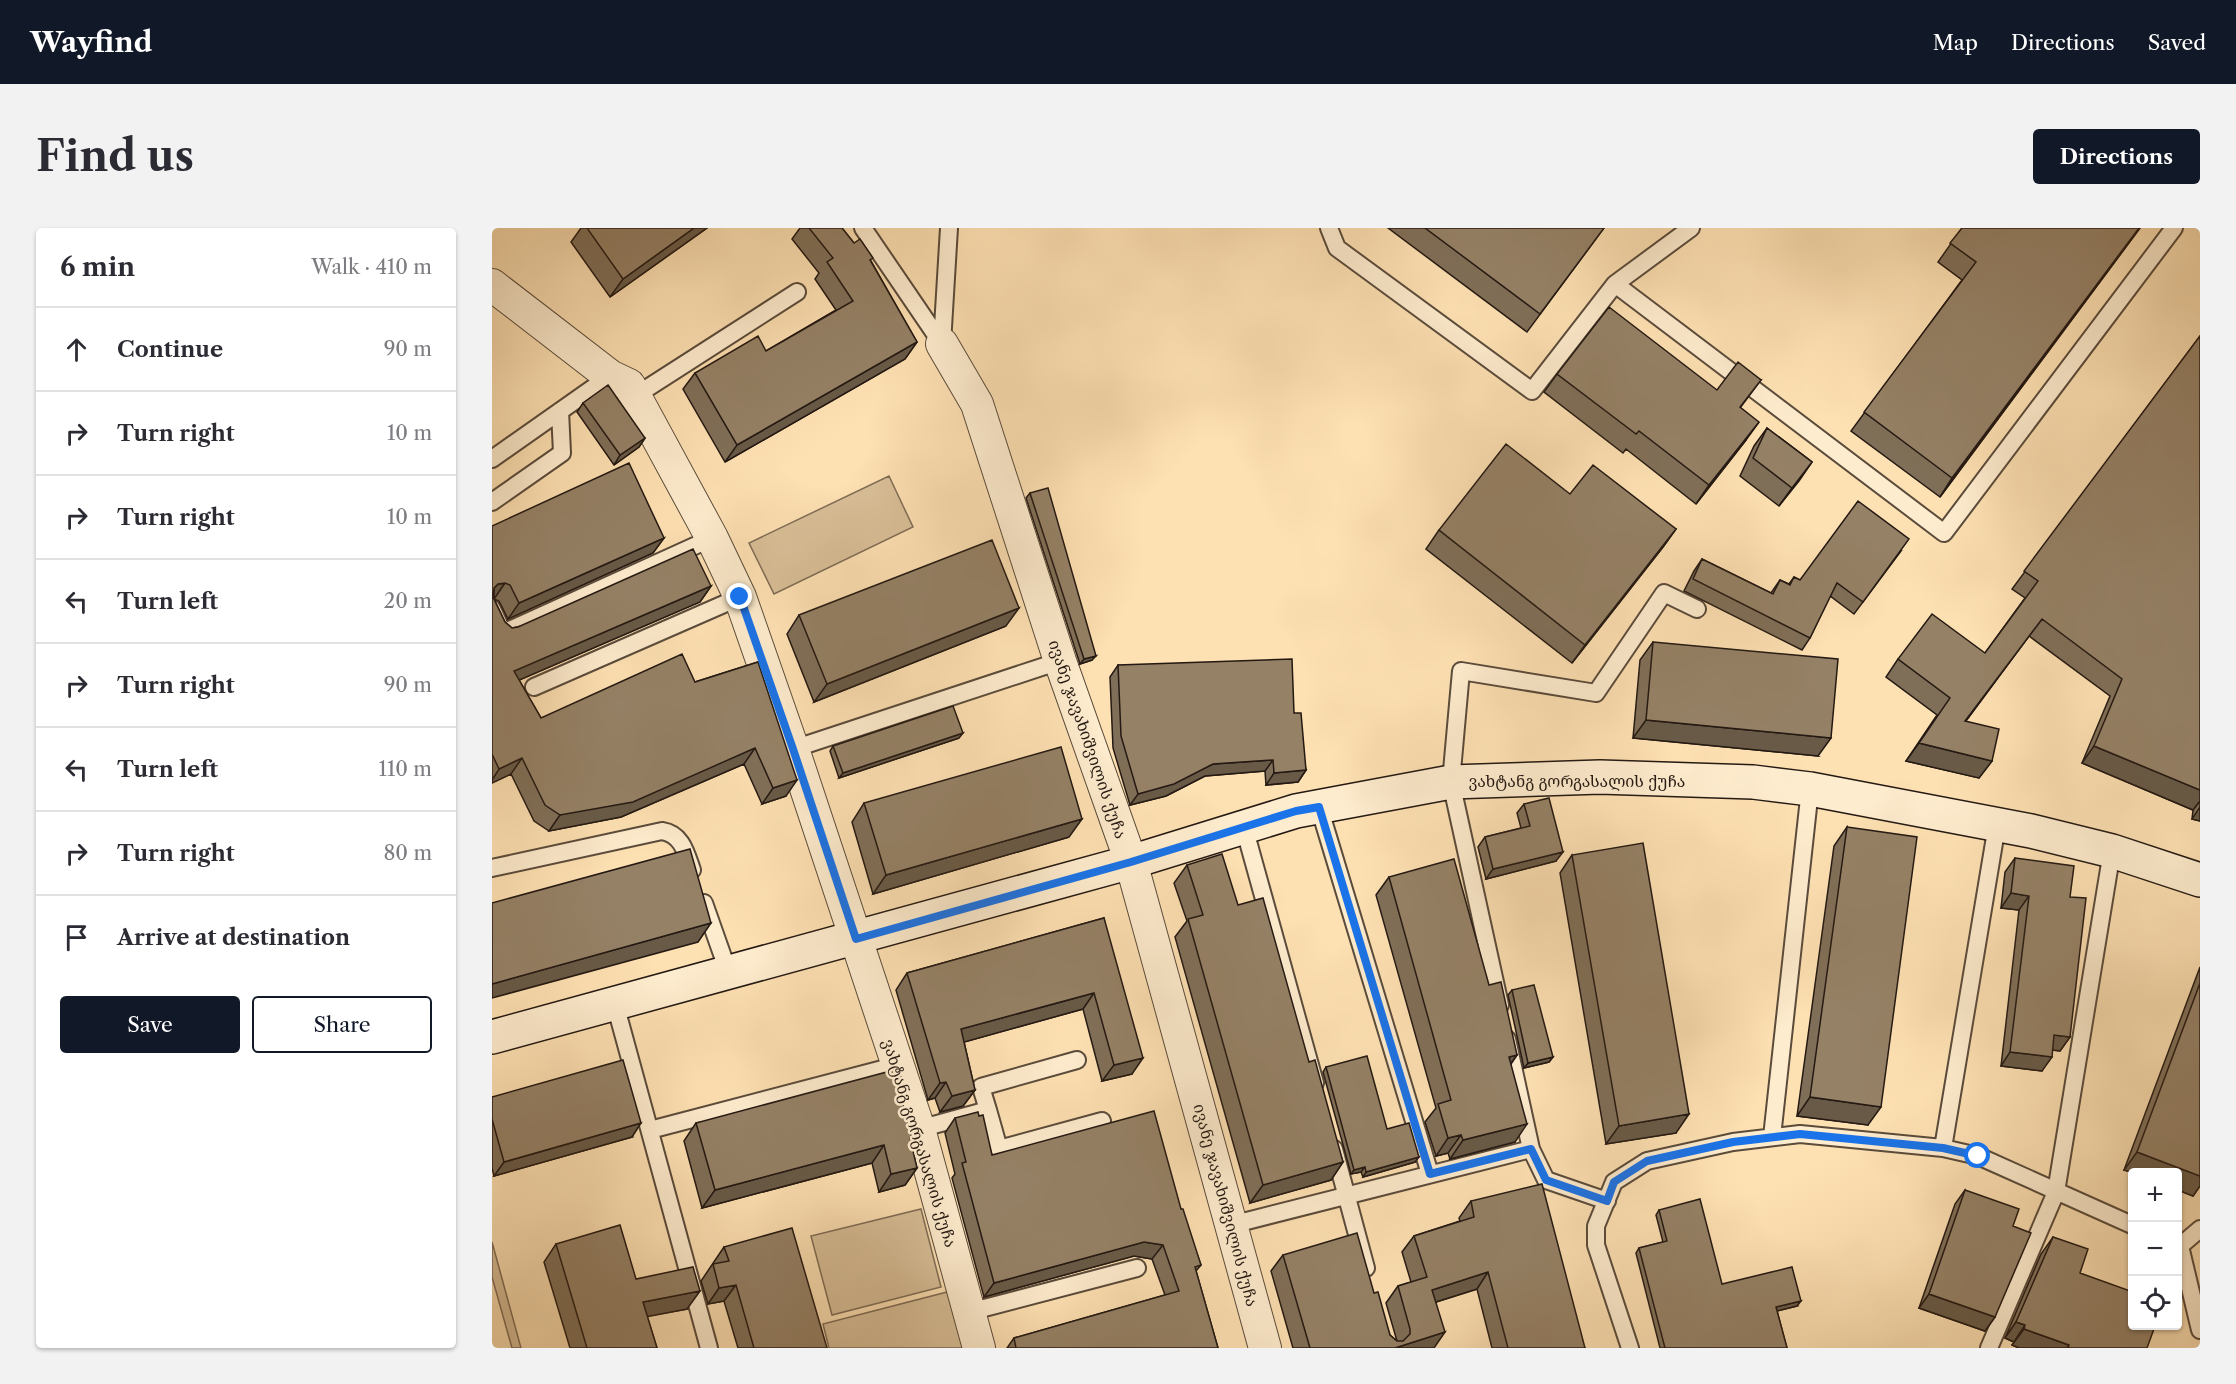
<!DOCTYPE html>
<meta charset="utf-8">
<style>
:root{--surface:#fff;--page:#f2f2f3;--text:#2b2b33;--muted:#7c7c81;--line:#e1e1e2;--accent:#111827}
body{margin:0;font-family:"Libre Caslon Text","Noto Serif Georgian",serif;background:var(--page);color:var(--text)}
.controls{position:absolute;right:18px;bottom:18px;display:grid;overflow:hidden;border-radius:6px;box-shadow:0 2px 4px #0004}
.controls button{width:54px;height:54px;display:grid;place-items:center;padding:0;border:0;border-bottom:2px solid var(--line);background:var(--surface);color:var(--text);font:30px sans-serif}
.stop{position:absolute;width:18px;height:18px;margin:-14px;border:4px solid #1a73e8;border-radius:50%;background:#fff}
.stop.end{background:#1a73e8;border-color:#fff;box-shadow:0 2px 6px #0008}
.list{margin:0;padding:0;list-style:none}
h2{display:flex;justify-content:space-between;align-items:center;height:78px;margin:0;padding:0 24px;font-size:26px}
h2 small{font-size:20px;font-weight:400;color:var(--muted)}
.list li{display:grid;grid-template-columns:39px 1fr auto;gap:18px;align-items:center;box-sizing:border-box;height:84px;padding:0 24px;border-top:2px solid var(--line)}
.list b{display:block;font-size:22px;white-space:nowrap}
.list em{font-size:20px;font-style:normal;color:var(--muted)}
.actions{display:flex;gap:12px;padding:18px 24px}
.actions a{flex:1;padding:14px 0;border:2px solid var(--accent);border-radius:6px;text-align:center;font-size:21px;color:var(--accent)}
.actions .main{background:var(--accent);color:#fff}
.icon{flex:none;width:33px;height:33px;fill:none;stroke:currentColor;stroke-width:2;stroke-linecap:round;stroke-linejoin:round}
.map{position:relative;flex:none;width:1708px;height:1120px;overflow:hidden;border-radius:6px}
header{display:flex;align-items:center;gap:36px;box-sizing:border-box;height:84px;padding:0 30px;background:var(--accent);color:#fff}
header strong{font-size:28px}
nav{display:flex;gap:33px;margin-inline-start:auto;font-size:21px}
.intro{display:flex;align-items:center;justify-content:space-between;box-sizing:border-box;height:144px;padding:0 36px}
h1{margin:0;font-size:42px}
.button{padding:15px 27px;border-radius:6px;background:var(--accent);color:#fff;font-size:21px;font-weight:700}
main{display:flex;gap:36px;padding:0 36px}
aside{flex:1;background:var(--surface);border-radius:6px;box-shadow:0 2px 4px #0004}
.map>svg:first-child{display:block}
.green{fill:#d9bf98;stroke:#7e6c56;stroke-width:1.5}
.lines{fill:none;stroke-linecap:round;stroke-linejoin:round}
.lane-casing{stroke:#5a4b3b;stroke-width:20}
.street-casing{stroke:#5a4b3b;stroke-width:34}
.secondary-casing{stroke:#241913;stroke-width:36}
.lane{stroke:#feecce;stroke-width:16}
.street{stroke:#feecce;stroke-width:32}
.secondary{stroke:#feecce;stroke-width:33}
.wall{fill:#806f58;stroke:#241913;stroke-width:1.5}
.shaded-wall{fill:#685a47;stroke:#241913;stroke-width:1.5}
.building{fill:#958166;stroke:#241913;stroke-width:1.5}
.route{stroke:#1a73e8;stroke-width:8}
.labels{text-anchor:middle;stroke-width:5;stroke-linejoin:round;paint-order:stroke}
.street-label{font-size:16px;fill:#241913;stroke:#feecce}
</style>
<header>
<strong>Wayfind</strong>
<nav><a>Map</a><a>Directions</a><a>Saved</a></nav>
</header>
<div class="intro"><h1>Find us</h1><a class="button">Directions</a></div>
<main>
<aside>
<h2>6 min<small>Walk · 410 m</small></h2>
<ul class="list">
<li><svg class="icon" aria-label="ahead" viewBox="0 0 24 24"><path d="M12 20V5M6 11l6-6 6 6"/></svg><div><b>Continue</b></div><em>90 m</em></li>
<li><svg class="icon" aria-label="right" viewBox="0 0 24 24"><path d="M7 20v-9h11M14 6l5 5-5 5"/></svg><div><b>Turn right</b></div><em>10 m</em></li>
<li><svg class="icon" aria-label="right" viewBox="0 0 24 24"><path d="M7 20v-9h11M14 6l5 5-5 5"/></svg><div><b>Turn right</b></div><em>10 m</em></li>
<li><svg class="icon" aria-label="left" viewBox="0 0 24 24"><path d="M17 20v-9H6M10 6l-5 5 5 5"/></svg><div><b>Turn left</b></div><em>20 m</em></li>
<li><svg class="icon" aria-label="right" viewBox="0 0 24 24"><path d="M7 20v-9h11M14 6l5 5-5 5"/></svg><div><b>Turn right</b></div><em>90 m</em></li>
<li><svg class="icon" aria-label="left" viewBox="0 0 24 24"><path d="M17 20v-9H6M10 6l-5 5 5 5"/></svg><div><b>Turn left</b></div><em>110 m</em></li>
<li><svg class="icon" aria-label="right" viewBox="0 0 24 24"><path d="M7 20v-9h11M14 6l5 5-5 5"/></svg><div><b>Turn right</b></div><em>80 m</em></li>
<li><svg class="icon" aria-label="arrive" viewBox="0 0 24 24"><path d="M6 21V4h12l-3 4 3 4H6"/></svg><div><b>Arrive at destination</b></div></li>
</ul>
<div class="actions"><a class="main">Save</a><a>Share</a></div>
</aside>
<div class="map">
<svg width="1708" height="1120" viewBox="0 0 1708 1120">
<rect width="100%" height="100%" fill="#fee1b3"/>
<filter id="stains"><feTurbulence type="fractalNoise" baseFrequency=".00333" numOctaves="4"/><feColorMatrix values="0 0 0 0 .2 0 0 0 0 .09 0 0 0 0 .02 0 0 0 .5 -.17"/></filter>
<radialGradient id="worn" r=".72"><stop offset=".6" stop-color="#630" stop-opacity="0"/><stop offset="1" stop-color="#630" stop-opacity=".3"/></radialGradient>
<path class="green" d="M397,248L421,299L282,366L257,315Z
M429,981L449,1059L340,1087L319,1008Z
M0,1014L29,1120H20L0,1049Z
M459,1063L474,1120H337L331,1096Z"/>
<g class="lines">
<defs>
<path id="lane" d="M371,0L450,116
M837,0L845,20L1040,163L1123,56L1199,0
M1123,56L1452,305L1682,0
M450,116L457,0
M143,168L305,64
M0,231L118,148
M0,274L70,225L68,183
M0,381L11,405L220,310
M42,459L248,369
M301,521L568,433
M827,579L938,946
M752,599L823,855
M0,640L170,603C190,606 194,625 200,642
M212,675L237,746
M123,776L217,1120
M1008,777L959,554L969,443L1104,465L1172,365L1205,381
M1015,811L1039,921L1054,952L1115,973
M496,882L507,921L610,893
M427,901L496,882L489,859L585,832
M158,902L406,837
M1280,909L1318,561
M1451,920L1505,597
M842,921L874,1040
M739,997L1039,921
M1686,1017L1688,1018L1708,1001
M1688,1018L1708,1102
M477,1084L645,1040
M1138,1120L1104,1017V998L1122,954L1155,933L1241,914L1308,906L1451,920L1486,928L1640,997
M1497,1120L1564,964L1620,623"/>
<path id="street" d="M0,57L118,148L137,157L220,310L248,369L301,521L427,901L487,1120
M450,116L485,176L568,433L639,634L773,1120"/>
<path id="secondary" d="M0,809L639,634L804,583L959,554L1108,549L1261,554L1318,561L1539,603L1620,623L1708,652"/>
</defs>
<use href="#lane" class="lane-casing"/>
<use href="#street" class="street-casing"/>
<use href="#secondary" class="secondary-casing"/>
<use href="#lane" class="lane"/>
<use href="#street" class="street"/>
<use href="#secondary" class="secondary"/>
</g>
<path class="wall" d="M89,0H215L118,69L79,14Z
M308,0H350L362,15L379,33L425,114L413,131L233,234L191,161L203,145L274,123L344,82L323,51L327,45L300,11Z
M896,0H1112L1035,104Z
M1470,0H1648L1448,269L1359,203L1470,52L1446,34Z
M1708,108V593L1700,591L1701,582L1590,535L1618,468L1537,408L1474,493L1500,533L1487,550L1414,533L1445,487L1394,449L1406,431L1493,425L1533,370L1520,361Z
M1065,146L1225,162L1269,152L1248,180L1254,212L1204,276L1134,221L1131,225L1052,164Z
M91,175L153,210L147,219L122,237L85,184Z
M1275,200L1320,234L1287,278L1248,248L1262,218Z
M538,265L600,432L588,436L534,270Z
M1078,266L1184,301L1171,319L1080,435L934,321L947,302Z
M0,298L172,310L161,325L16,391L7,373L2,371L13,394L20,400L219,358L208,374L27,452L49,490L203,454L266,434L294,568L270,576L252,536L129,589L57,603L42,593L19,546L0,555Z
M1409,323L1362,386L1338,368L1318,410L1310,422L1192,363L1202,343L1210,331L1279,365L1288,352L1297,356L1302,349L1308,352Z
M307,387L514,398L322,474L295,406Z
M1161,414L1326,528L1141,510L1148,432Z
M626,437L802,485L814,542L806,554L774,557L773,543L713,548L674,568L638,577L621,520L618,449Z
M467,510L347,550L338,523L341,518Z
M372,575L577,609L381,666L360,594Z
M1032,576L1064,633L994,651L986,619L993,609L1029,600L1025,585Z
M1355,599L1376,897L1305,888L1342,618Z
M1080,627L1184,905L1114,916L1068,645Z
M1523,630L1578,669V809L1568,823L1560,822L1550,843L1509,838L1527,682L1509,680L1513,644Z
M695,637L746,677L817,834L851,934L839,952L758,975L683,709L695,693L682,655Z
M897,649L997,757L1025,827L1019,836L1023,914L958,931L956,925L944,928L933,894L944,880L884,667Z
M612,690L640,846L610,853L591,781L472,814L483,862L471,878L448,884L443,870L436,872L404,762L415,745Z
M1708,739V958L1701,968L1686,962V945L1632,942Z
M1020,762L1061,829L1057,834L1032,840L1016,767Z
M834,839L895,901L923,934L871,949L869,944L859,946L831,844Z
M413,861L408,868L420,910L418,912L425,940L413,957L387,964L380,935L210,980L192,913L204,895Z
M0,869L140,909L2,948L0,940Z
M487,888L500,927L689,981L709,1037L704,1043L726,1120H515L522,1110L673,1067L660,1031L642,1028L492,1069L460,950L463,946L453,905L463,890Z
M1473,962L1503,1089L1493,1103L1427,1080L1463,976Z
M979,973L1093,1120H1000L985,1061L944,1074L942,1120H801L779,1043L791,1027L882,1065L898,1107L905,1113L894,1075L906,1058L919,1054L910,1024L922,1008L968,993L967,990Z
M1167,982L1230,1056L1305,1078L1285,1083L1295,1120H1168L1144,1025L1147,1020L1171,1014L1164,987Z
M1561,1009L1588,1045L1655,1120H1527L1520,1117L1522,1114L1513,1110L1549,1026Z
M64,1016L144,1051L195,1081L155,1088L165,1120H78L52,1034Z
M232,1019L335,1120H246L232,1073L216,1076L209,1053Z"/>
<path class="shaded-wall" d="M202,0H215L118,69L131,51Z
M1647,0H1648L1448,269L1460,250Z
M425,114L413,131L233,234L245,217Z
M1267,194L1254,212L1204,276L1217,257Z
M153,210L147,219L122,237L128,227Z
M1320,234L1307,253L1287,278L1300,260Z
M1184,301L1171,319L1080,435L1093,417Z
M172,310L161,325L16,391L27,375Z
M13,355L2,371V360L6,356Z
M219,358L208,374L11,459L22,443Z
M527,380L514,398L322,474L335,456Z
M1550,391L1537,408L1461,510L1473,493Z
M604,428L600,432L588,436L592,431Z
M1154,492L1339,510L1326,528L1141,510Z
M471,505L467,510L347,550L351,545Z
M1427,515L1500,533L1487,550L1414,533Z
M1602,518L1708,562V573L1701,582L1590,535Z
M263,520L252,536L129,589L57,603L68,587Z
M30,530L19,546L0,555V552L7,541Z
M781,532L773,543L713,548L674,568L638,577L646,566L721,536Z
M814,542L806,554L774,557L782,545Z
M305,552L294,568L270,576L281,560Z
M1708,579V593L1700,591Z
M590,591L577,609L381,666L394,647Z
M1071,624L1064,633L994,651L1001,641Z
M1519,665L1537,668L1527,682L1509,680Z
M219,695L206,714L0,770V756Z
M602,765L591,781L458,818L469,801Z
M1562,807L1578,809L1568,823L1552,821Z
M1518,824L1560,829L1550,843L1509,838Z
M1025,827L1012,845L1017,829Z
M1061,829L1057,834L1032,840L1036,835Z
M651,830L640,846L610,853L622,837Z
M454,854L443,870L436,872L448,855Z
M413,861L401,879L407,862Z
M483,862L471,878L448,884L460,868Z
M1318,869L1389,879L1376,897L1305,888Z
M1197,886L1184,905L1114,916L1127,898Z
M149,895L140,909L2,948L12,934Z
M1035,896L1023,914L958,931L971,912Z
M969,907L956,925L944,928L956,910Z
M392,917L380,935L210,980L223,962Z
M1645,924L1708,948V958L1701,968L1686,962V945H1641L1632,942Z
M927,929L923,934L871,949L874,944Z
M851,934L839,952L758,975L771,957Z
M873,939L869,944L859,946L862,942Z
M425,940L413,957L387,964L399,946Z
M652,1014L671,1017L660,1031L642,1028L492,1069L502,1055Z
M996,1044L985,1061L928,1079L940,1062Z
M244,1057L232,1073L216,1076L227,1060Z
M208,1063L195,1081L138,1092L151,1074Z
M1437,1066L1503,1089L1493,1103L1427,1080Z
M1309,1073L1305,1078L1281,1084L1284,1079Z
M1524,1094L1533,1097L1522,1114L1513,1110Z
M1532,1101L1577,1117L1575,1120H1527L1520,1117Z
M953,1104L942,1120H903Z"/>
<path class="building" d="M95,0H202L131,51Z
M317,0H350L362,15L368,11L381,30L378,32L425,114L245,217L203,145L266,108L274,123L361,73L335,34L341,30Z
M933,0H1112L1048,86Z
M1470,0H1647L1460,250L1372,184L1484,34L1458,15Z
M1117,79L1225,162L1246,134L1269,152L1248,179L1267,194L1217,257L1147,203L1144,206L1065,146Z
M1708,108V562L1602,518L1630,451L1550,391L1473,493L1507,501L1500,533L1427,515L1458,470L1406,431L1440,386L1493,425L1546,353L1532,343Z
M116,157L153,210L128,227L91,175Z
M1275,200L1320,234L1300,260L1261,230Z
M1014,216L1078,266L1101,237L1184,301L1093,417L947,302Z
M137,235L172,310L27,375L18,357L13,355L6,356L2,360L1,369L13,394L20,400L26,399L201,321L219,358L22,443L49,490L190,426L203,454L266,434L305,552L281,560L263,520L141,574L68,587L53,577L30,530L7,541L0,526V298Z
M556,260L604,428L592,431L538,265Z
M1366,273L1417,311L1371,374L1345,355L1318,410L1201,351L1210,331L1281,366L1288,352L1298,357L1302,349L1308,352Z
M500,312L527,380L335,456L307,387Z
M1161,414L1346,431L1339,510L1154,492Z
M800,431L802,485H809L814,542L782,545L781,532L721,536L682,556L646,566L629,508L626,437Z
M461,478L471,505L351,545L341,518Z
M569,519L590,591L394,647L372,575Z
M1057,570L1071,624L1001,641L993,609L1038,598L1032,576Z
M1355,599L1425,609L1389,879L1318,869Z
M1151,615L1197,886L1127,898L1080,627Z
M198,621L219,695L0,756V675Z
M730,626L746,677L771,670L817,834L823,832L851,934L771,957L696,691L711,687L695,637Z
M1523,630L1582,638L1578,669L1594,670L1578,809L1562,807L1560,829L1518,824L1537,668L1519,665Z
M962,631L997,757L1009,754L1025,827L1017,829L1035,896L971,912L969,907L956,910L946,876L959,872L897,649Z
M612,690L651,830L622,837L602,765L469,801L483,862L460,868L454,854L448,855L415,745Z
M1708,755V948L1645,924Z
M1042,757L1061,829L1036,835L1020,762Z
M875,828L895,901L917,895L927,929L874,944L873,939L862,942L834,839Z
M131,832L149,895L12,934L0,891V869Z
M406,841L413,861L407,862L420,910H418L425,940L399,946L392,917L223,962L204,895Z
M662,883L689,981H691L709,1037L703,1039L726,1120H524L522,1110L687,1063L671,1017L652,1014L502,1055L470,935L474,934L463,890L486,884L487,888L491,887L500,927Z
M1050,956L1093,1120H1016L996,1044L940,1062L953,1104L903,1120H818L791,1027L865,1005L882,1065L886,1064L898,1107L905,1113H911L918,1106V1101L906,1058L935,1049L922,1008L982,989L979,973Z
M1473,962L1527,981L1521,998L1539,1005L1503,1089L1437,1066Z
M1208,971L1230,1056L1300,1039L1309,1073L1284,1079L1295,1120H1173L1147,1020L1175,1013L1167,982Z
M128,997L144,1051L201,1039L208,1063L151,1074L165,1120H95L64,1016Z
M300,1000L335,1120H262L244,1057L227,1060L221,1036L237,1033L232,1019Z
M1561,1009L1596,1021L1588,1045L1641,1064V1098H1663L1655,1120H1576L1577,1117L1532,1101L1533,1097L1524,1094Z"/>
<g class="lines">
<path class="route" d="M248,369L301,521L364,711L639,634L804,583L827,579L938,946L1039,921L1054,952L1115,973L1122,954L1155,933L1241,914L1308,906L1451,920L1486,928"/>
</g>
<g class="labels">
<g class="street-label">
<text transform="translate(596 511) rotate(71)" y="6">ივანე ჯავახიშვილის ქუჩა</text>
<text x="1085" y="559">ვახტანგ გორგასალის ქუჩა</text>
<text transform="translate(428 915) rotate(73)" y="6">ვახტანგ გორგასალის ქუჩა</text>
<text transform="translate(734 977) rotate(75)" y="6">ივანე ჯავახიშვილის ქუჩა</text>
</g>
</g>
<rect width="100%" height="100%" filter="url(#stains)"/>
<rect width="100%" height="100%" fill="url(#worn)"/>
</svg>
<div class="controls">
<button>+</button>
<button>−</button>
<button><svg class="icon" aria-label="locate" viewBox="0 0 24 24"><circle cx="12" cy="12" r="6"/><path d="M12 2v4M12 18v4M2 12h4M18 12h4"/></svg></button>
</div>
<div class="stop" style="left:1486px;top:928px"></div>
<div class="stop end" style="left:248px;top:369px"></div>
</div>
</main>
